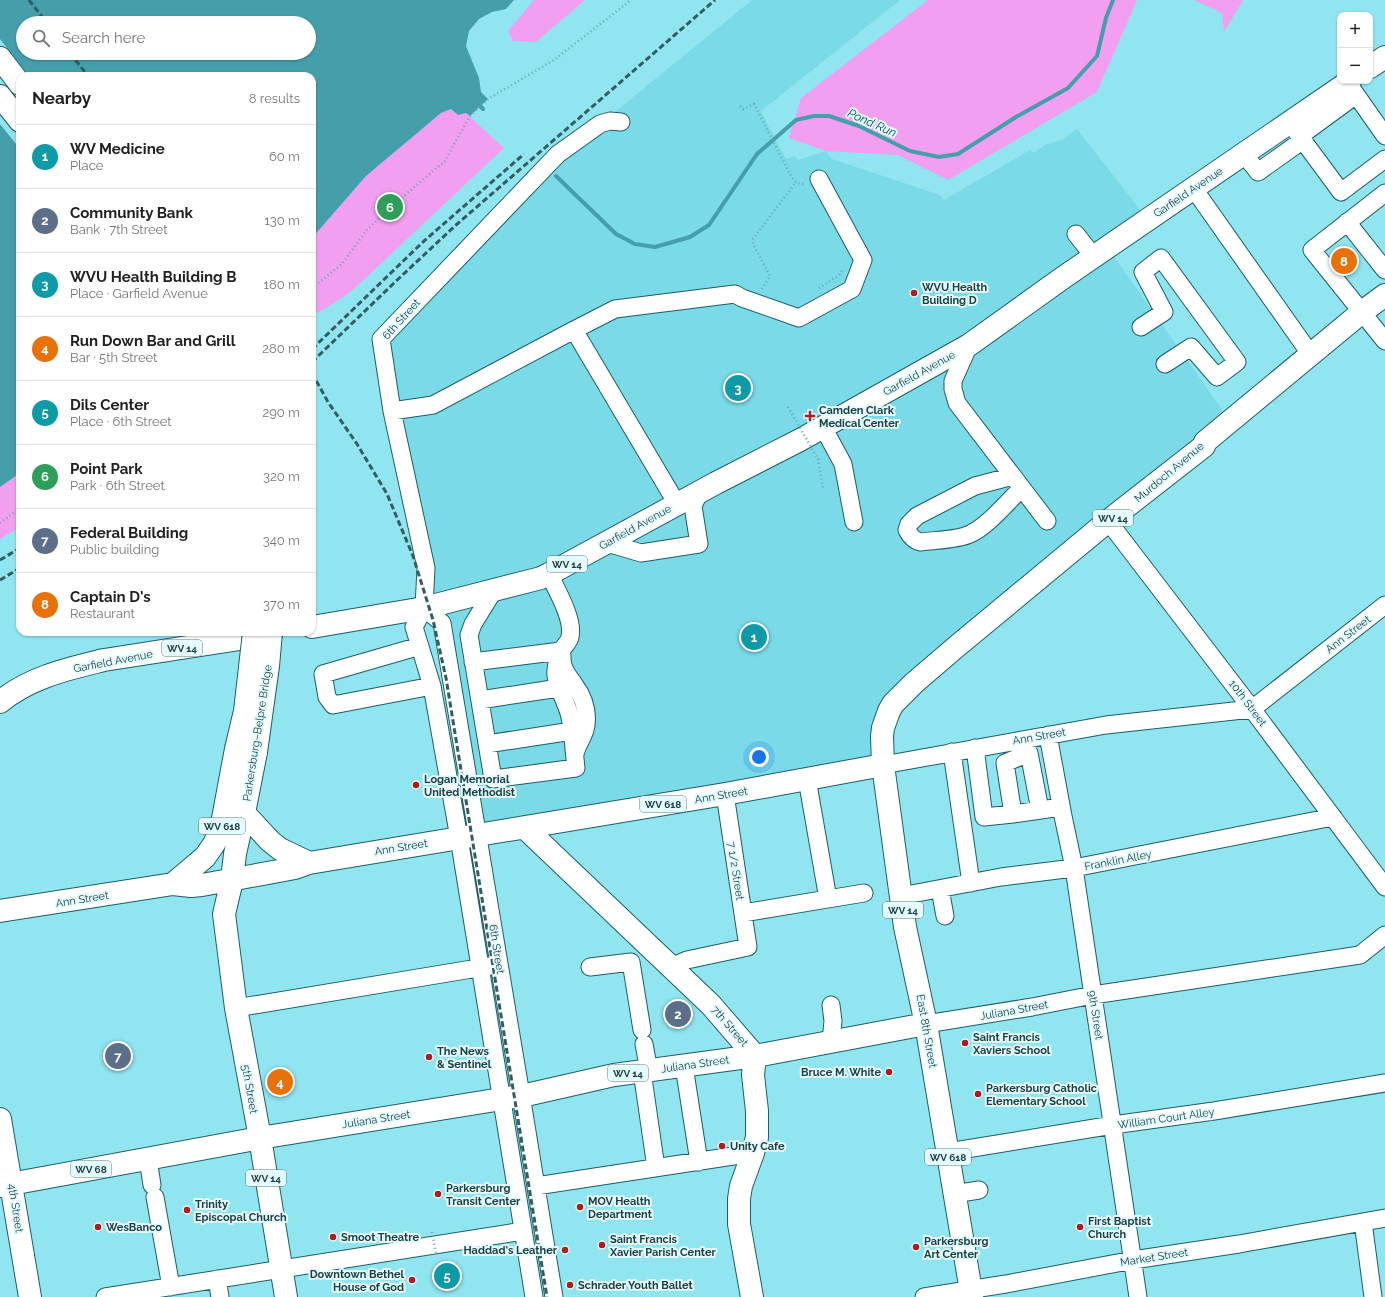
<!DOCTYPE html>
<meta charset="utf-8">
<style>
:root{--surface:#fff;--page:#f6f6f6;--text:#202124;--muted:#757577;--line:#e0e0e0;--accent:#2563eb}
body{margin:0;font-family:Raleway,sans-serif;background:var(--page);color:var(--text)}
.controls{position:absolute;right:12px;top:12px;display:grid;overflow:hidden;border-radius:8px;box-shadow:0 1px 3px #0004}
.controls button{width:36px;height:36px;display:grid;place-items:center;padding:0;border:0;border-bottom:1px solid var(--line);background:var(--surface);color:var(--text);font:20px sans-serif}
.you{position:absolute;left:759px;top:757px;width:14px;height:14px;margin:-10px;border:3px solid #fff;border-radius:50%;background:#1a73e8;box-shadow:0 0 0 6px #1a73e833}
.badge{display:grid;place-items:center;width:26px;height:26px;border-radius:50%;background:var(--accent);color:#fff;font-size:13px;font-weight:700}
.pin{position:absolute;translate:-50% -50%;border:2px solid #fff;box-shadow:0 1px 4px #0006}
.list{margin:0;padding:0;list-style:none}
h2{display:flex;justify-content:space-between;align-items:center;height:52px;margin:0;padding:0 16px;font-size:17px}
h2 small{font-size:13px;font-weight:400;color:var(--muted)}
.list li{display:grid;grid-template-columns:26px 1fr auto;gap:12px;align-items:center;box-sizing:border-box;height:64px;padding:0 16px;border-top:1px solid var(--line)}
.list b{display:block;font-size:15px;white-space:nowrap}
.list p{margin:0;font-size:13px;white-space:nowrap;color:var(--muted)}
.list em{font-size:13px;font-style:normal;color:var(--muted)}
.icon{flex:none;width:22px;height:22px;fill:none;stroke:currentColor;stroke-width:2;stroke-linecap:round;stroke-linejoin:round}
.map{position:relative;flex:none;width:1385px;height:1297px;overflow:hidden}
.search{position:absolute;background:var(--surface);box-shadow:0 1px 3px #0004;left:16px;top:16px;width:300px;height:44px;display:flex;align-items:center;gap:10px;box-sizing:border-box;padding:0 14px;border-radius:22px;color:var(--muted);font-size:15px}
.panel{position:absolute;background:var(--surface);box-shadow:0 1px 3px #0004;left:16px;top:72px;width:300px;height:564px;border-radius:12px}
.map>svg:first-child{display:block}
.built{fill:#7adae7}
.green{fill:#f29ff1}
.water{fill:#459fab;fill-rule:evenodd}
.pier{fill:#91e5f1}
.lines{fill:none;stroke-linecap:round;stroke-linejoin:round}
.stream{stroke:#459fab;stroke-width:4}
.minor-casing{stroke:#1b5f67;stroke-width:19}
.major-casing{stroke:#1b5f67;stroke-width:24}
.path{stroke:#66a9b2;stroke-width:2.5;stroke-dasharray:1 3;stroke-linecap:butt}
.minor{stroke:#fff;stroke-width:17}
.major{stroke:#fff;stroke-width:22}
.rail{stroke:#315d63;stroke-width:3;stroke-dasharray:6 3;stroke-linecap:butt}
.major-bridge-casing{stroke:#1b5f67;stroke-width:24;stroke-linecap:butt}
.path-bridge{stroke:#66a9b2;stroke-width:2.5;stroke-dasharray:1 3;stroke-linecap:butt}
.major-bridge{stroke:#fff;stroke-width:22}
.poi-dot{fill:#ae1c1c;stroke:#e4fbff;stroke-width:1.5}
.labels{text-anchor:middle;stroke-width:4;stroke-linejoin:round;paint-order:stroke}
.shield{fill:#e4fbff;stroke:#58787d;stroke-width:1}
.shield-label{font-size:10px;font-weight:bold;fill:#1c4045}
.street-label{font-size:11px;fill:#1c4045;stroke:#e4fbff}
.poi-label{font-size:11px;font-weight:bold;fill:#1c4045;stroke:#e4fbff;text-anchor:start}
.water-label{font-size:12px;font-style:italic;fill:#065760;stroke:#e4fbff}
</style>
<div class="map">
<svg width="1385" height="1297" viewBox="0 0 1385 1297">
<rect width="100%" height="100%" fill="#91e5f1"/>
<path class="built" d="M752,0H900L761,111L786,159L795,156L798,160L826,151L832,159L940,195L944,200L1030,150L1033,153L1045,145L1062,140L1077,129L1148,220L1108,248L1230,421L904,692L883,765L478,835L442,623L424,608L381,339L600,124Z"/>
<path class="green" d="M534,0H585L536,42L513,41L508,31Z
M928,0H1137L1097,92L948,180L898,155L826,151L789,138L801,98Z
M1194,0H1243L1224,32L1222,13Z
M451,109L466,113L504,148L355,288L342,298L312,316V238L366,176L441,113Z
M20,473V527L0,539V487Z"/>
<path class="water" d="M0,0H514L506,9L492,12L479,19L469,31L466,46L479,78L481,92L488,99L470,116L466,113L458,115L451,109L441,113L366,176L312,238V76H20V473L0,487ZM23,23H309V53H23Z"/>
<path class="pier" d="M0,39L29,76H20V149L0,124Z"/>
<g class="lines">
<path class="stream" d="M481,107L483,109
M556,176L616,234L635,244L655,247L690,237L709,225L757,154L796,120L814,116H829L859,126L910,151L939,157L958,154L1016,117L1068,88L1097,56L1106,18L1113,0"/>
<defs>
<path id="minor" d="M1350,86L1385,136
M1290,123L1341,192L1385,159
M1300,136L1356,95
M1244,154L1258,172L1303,140
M1194,189L1311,355
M1385,193L1312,250L1385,341
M1347,222L1385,270
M1076,234L1094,257
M1141,327L1164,312L1143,272L1161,258L1237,362L1217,377L1191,347L1165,364
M574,330L615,309L735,294L742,298L799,318L852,289L863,260L819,179
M969,345L953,381V389L957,403L1047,521
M392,411L433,405L574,330L677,504
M823,427L843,464L854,522
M1013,476L975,486L917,516L909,524L907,530C910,536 914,541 921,542C935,540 958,540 970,534C988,526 1007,502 1022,488
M1108,521L1252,709L1385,887
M604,544L614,545L641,553L699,544L693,506L699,493
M494,590L473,624L469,635L493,779L576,768C574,751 573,733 570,717C567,703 558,690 556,676C555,668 558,657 562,650C564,646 569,642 570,637C574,619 557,591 549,574
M424,608L442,623L521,1095L554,1297
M420,646L323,674L327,697L333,705L432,686
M562,655C562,659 562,664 564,668C566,674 570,678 574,684C583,696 588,710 586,725C585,736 577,744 575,754
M473,662L561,651
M480,700L559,688
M1048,735L1063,816L1074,868L1138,1297
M487,744L572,731
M975,748L984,817L1013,814L1061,807
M952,752L971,883
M883,765L1106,725L1252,709L1385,605
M807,779L828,899
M1013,814L1005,763L1029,753L1040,810
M940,889L945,916
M901,896L1001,877L1074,868L1333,817
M743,913L864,893
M590,967L631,962L642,1030
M671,967L687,960L748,947L725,794
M831,1005L833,1021L831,1041
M236,1008L490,966
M926,1024L1032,1007L1093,995L1360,955L1385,935
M644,1044L649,1071
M684,1066L699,1162
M642,1071L656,1168
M948,1152L1113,1125L1214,1111L1385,1083
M148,1159L152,1185
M536,1186L753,1153
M954,1194L979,1190
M155,1197L171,1287
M1363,1222L1373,1297
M217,1279L220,1297
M105,1297L523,1231
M534,1297L459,838L432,686L414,627L424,608L426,568L392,411L381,339L558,154L600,124L610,121L621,122
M924,1297L1006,1284L1133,1260L1239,1244L1385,1218"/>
<path id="major" d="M0,58L20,84
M1370,67L1385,57
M0,96L20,121
M312,627L424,608L541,578L549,574L716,483L800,440L969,345L1064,277L1350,81
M0,702C30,677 68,669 104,660L271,634
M256,752L244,813L235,854L232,880L224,914L236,1008L260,1138L286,1297
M244,813L270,841L280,849L309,863
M525,828L711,1005L755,1056L753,1075L757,1111V1137L753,1153L741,1186L739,1199V1224L752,1297
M173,884L205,857L214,844L221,829L236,749
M0,911L173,884L191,886L202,885L295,868L309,863L725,794L883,765
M0,1119L30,1297
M0,1186L260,1138L526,1095L614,1075L755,1056L926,1024
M972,1297L926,1024L905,927L883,765L882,736L883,728L889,711L893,704L914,683L956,647L1108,521L1204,446L1205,442L1362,312L1385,295"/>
</defs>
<use href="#minor" class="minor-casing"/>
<use href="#major" class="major-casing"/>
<path class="path" d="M740,106L743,109L754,104L792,178C796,183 799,184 806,184
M312,288L342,264L366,231L392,206L445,161L470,116L488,99L554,60L631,0
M819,288L838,276L842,271
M762,289L770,276L753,244V239L796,182
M0,523L20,508"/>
<use href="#minor" class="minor"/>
<use href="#major" class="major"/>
<path class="rail" d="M29,0L47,23
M70,53L88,76
M312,349L424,241L524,154
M312,362L394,283L456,225L715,0
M312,373L328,402L357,444L387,494L413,556L433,620L446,678L547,1297
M0,560L20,548
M0,580L20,568"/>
<defs>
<path id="major-bridge" d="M236,749L245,711L254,632
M256,752L268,666L271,632"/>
</defs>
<use href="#major-bridge" class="major-bridge-casing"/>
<path class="path-bridge" d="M788,407L818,459L823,488
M432,1232L436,1253"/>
<use href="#major-bridge" class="major-bridge"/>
</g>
<g class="poi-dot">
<circle cx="914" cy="293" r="4"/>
<path d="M808 410h4v4h4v4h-4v4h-4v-4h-4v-4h4z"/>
<circle cx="416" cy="785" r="4"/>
<circle cx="965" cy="1043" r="4"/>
<circle cx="429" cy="1057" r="4"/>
<circle cx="889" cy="1072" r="4"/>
<circle cx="978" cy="1094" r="4"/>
<circle cx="722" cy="1146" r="4"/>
<circle cx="438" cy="1194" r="4"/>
<circle cx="580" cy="1207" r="4"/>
<circle cx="187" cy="1210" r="4"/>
<circle cx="98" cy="1227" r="4"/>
<circle cx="1080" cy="1227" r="4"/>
<circle cx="333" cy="1237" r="4"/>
<circle cx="602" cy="1245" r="4"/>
<circle cx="916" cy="1247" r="4"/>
<circle cx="565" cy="1250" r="4"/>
<circle cx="412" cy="1280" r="4"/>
<circle cx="570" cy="1285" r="4"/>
</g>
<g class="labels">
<g class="shield">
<rect x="1093" y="510" width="40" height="16" rx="3"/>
<rect x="547" y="556" width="40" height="16" rx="3"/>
<rect x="162" y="640" width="40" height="16" rx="3"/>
<rect x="640" y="796" width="46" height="16" rx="3"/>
<rect x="199" y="818" width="46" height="16" rx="3"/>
<rect x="883" y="902" width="40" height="16" rx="3"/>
<rect x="608" y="1065" width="40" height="16" rx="3"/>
<rect x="925" y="1149" width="46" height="16" rx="3"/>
<rect x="71" y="1161" width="40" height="16" rx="3"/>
<rect x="246" y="1170" width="40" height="16" rx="3"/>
</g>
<g class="shield-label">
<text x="1113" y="522">WV 14</text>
<text x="567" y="568">WV 14</text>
<text x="182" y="652">WV 14</text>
<text x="663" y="808">WV 618</text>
<text x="222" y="830">WV 618</text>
<text x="903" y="914">WV 14</text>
<text x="628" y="1077">WV 14</text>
<text x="948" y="1161">WV 618</text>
<text x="91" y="1173">WV 68</text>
<text x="266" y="1182">WV 14</text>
</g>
<g class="street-label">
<text transform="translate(1188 192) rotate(-34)" y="4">Garfield Avenue</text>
<text transform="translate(401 319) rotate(-48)" y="4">6th Street</text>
<text transform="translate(919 373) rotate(-29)" y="4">Garfield Avenue</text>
<text transform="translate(1169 472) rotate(-40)" y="4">Murdoch Avenue</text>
<text transform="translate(635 527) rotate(-29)" y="4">Garfield Avenue</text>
<text transform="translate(1348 634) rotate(-38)" y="4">Ann Street</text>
<text transform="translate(113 661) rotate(-11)" y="4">Garfield Avenue</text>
<text transform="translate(1248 703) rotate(53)" y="4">10th Street</text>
<text transform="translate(257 733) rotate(-81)" y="4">Parkersburg–Belpre Bridge</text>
<text transform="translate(1039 736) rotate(-10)" y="4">Ann Street</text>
<text transform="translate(721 795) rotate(-10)" y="4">Ann Street</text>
<text transform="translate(401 847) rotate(-9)" y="4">Ann Street</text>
<text transform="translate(1118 860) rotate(-11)" y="4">Franklin Alley</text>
<text transform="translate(736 871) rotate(81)" y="4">7 1/2 Street</text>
<text transform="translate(82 899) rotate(-9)" y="4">Ann Street</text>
<text transform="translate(497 949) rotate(81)" y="4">6th Street</text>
<text transform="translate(1014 1010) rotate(-10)" y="4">Juliana Street</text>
<text transform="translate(1096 1015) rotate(81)" y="4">9th Street</text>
<text transform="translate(730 1026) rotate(49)" y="4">7th Street</text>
<text transform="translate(927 1031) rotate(80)" y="4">East 8th Street</text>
<text transform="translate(695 1064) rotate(-8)" y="4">Juliana Street</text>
<text transform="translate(250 1089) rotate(80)" y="4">5th Street</text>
<text transform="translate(1166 1118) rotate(-8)" y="4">William Court Alley</text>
<text transform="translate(376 1119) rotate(-9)" y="4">Juliana Street</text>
<text transform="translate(16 1208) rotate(81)" y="4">4th Street</text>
<text transform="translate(1154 1257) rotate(-9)" y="4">Market Street</text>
</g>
<g class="poi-label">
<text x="922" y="291">WVU Health<tspan x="922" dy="13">Building D</tspan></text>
<text x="819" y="414">Camden Clark<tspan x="819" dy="13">Medical Center</tspan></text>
<text x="424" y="783">Logan Memorial<tspan x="424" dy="13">United Methodist</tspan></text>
<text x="973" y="1041">Saint Francis<tspan x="973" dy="13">Xaviers School</tspan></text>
<text x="437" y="1055">The News<tspan x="437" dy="13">&amp; Sentinel</tspan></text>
<text x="881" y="1076" text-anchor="end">Bruce M. White</text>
<text x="986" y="1092">Parkersburg Catholic<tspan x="986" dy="13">Elementary School</tspan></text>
<text x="730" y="1150">Unity Cafe</text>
<text x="446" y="1192">Parkersburg<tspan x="446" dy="13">Transit Center</tspan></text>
<text x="588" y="1205">MOV Health<tspan x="588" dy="13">Department</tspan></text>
<text x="195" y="1208">Trinity<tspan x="195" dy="13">Episcopal Church</tspan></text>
<text x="1088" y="1225">First Baptist<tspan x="1088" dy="13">Church</tspan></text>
<text x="106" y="1231">WesBanco</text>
<text x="341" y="1241">Smoot Theatre</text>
<text x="610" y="1243">Saint Francis<tspan x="610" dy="13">Xavier Parish Center</tspan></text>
<text x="924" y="1245">Parkersburg<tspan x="924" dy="13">Art Center</tspan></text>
<text x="557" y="1254" text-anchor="end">Haddad's Leather</text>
<text x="404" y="1278" text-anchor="end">Downtown Bethel<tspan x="404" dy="13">House of God</tspan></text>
<text x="578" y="1289">Schrader Youth Ballet</text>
</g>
<g class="water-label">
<text transform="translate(872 123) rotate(24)" y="4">Pond Run</text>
</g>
</g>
</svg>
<div class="controls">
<button>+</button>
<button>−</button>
</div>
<div class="you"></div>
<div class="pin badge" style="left:754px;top:637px;background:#0f9aa8">1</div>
<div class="pin badge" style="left:678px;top:1014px;background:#5c6f8a">2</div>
<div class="pin badge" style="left:738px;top:388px;background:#0f9aa8">3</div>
<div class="pin badge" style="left:280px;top:1082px;background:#e8710a">4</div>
<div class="pin badge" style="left:447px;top:1276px;background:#0f9aa8">5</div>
<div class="pin badge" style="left:390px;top:207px;background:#2e9e5b">6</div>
<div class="pin badge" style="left:118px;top:1056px;background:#5c6f8a">7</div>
<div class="pin badge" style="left:1344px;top:261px;background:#e8710a">8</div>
<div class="search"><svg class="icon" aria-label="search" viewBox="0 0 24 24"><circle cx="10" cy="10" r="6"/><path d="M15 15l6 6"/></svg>Search here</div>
<section class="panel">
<h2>Nearby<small>8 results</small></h2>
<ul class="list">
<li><span class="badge" style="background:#0f9aa8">1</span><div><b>WV Medicine</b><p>Place</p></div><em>60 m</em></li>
<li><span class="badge" style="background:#5c6f8a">2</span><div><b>Community Bank</b><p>Bank · 7th Street</p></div><em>130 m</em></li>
<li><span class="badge" style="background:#0f9aa8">3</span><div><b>WVU Health Building B</b><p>Place · Garfield Avenue</p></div><em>180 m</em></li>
<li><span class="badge" style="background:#e8710a">4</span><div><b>Run Down Bar and Grill</b><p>Bar · 5th Street</p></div><em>280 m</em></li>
<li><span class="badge" style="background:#0f9aa8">5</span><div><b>Dils Center</b><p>Place · 6th Street</p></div><em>290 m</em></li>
<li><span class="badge" style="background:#2e9e5b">6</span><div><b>Point Park</b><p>Park · 6th Street</p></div><em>320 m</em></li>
<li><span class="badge" style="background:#5c6f8a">7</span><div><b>Federal Building</b><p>Public building</p></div><em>340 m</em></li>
<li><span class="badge" style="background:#e8710a">8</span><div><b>Captain D's</b><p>Restaurant</p></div><em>370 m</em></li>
</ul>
</section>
</div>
